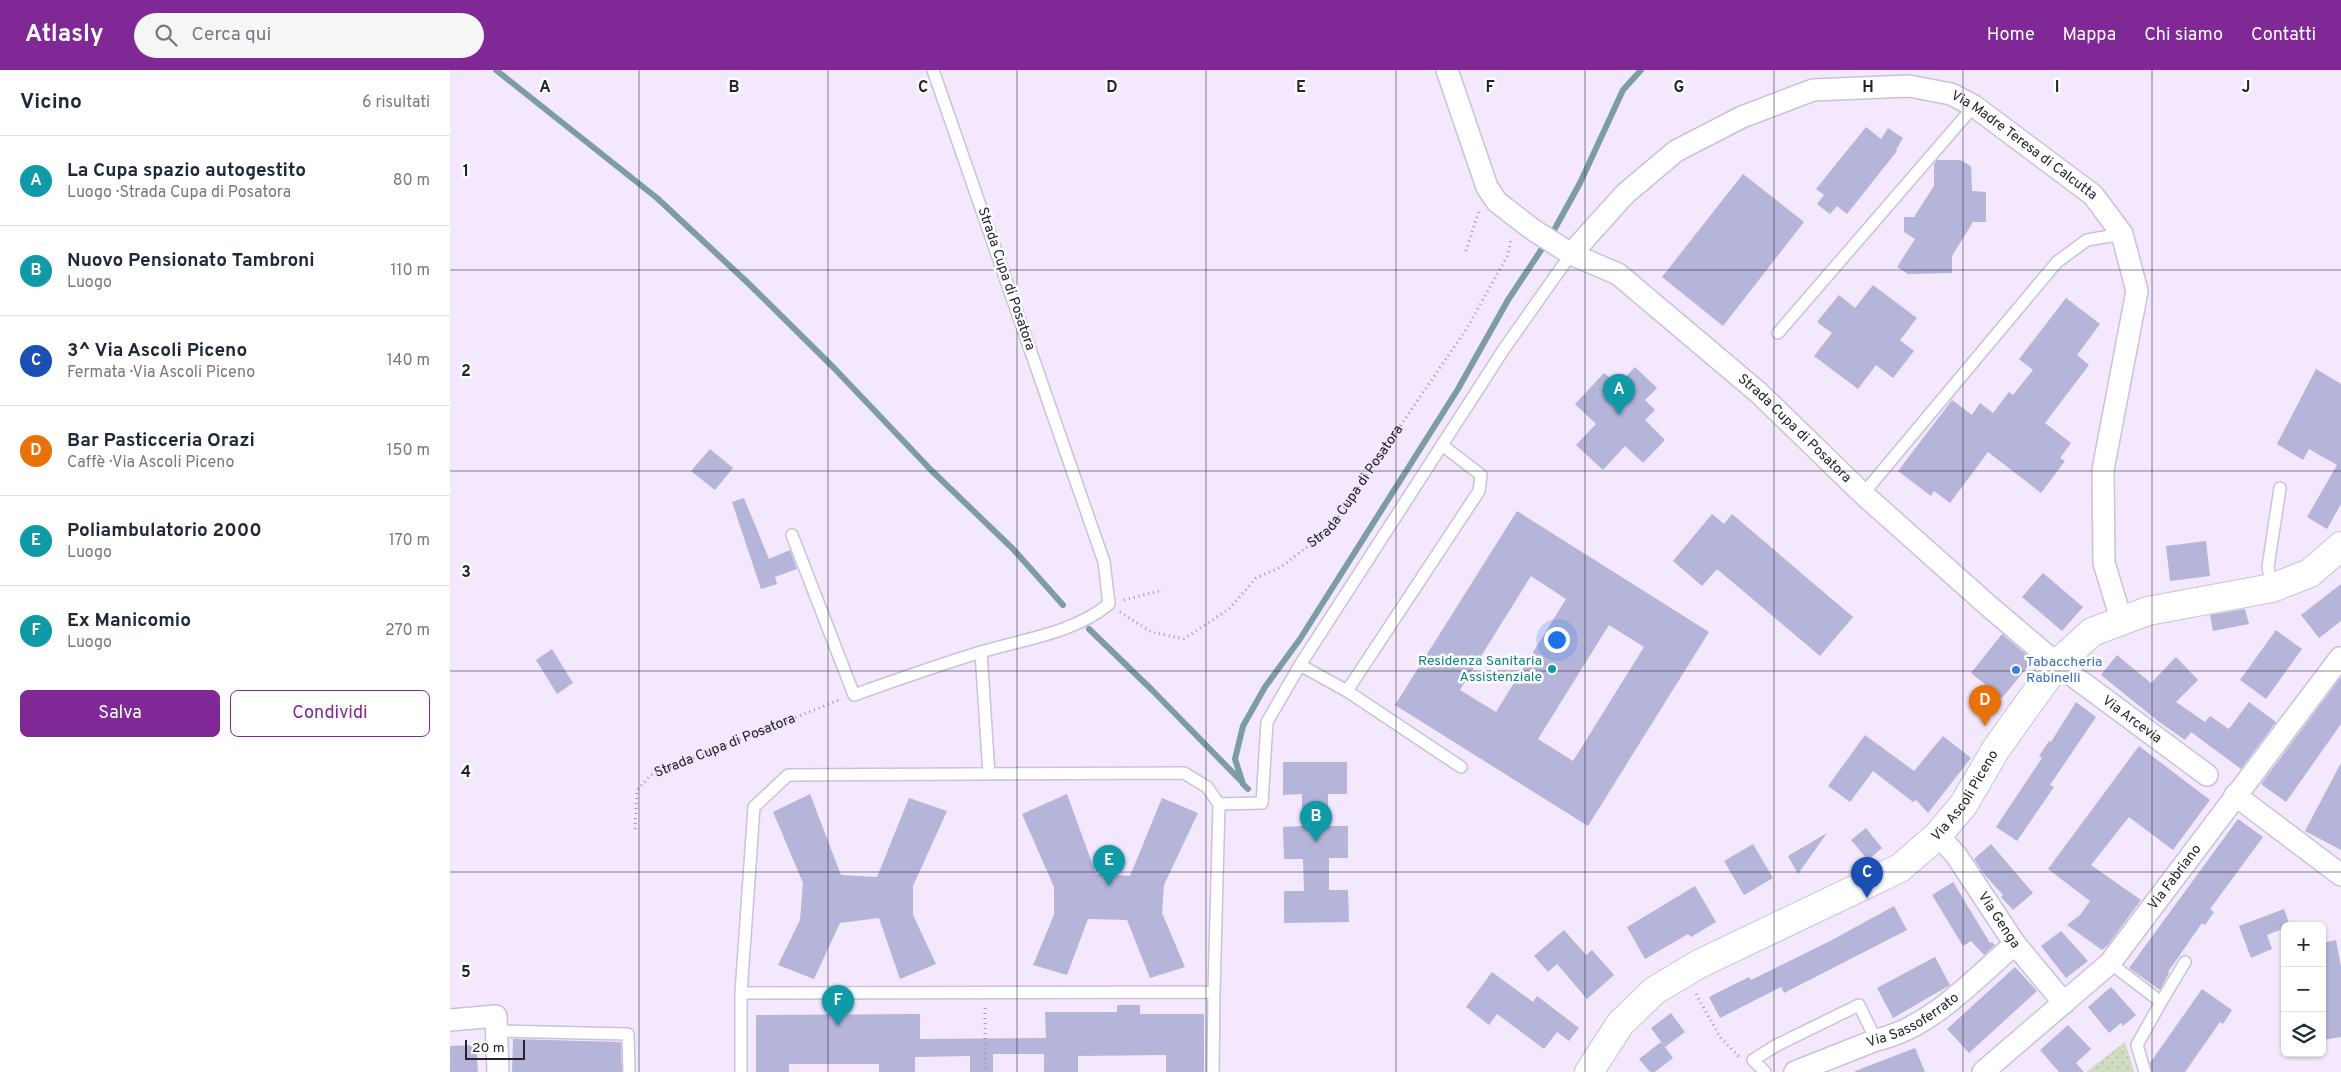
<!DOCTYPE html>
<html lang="it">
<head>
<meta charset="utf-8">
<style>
	body { margin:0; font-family:Overpass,sans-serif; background:#f6f6f7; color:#1f2937 }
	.controls { position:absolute; right:15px; bottom:15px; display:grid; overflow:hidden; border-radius:8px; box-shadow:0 1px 4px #0004 }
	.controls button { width:45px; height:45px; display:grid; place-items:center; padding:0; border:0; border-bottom:1px solid #e0e1e3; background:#fff; color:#1f2937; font:25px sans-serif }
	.scale { position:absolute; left:15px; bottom:12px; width:60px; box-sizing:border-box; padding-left:5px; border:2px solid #27222b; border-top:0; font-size:14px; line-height:18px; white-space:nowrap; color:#27222b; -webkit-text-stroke:4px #fff; paint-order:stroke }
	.you { position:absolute; left:1106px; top:569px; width:18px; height:18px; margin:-12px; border:4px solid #fff; border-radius:50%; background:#1a73e8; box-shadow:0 0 0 8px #1a73e833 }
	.badge { display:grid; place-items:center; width:32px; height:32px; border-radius:50%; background:#802895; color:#fff; font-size:16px; font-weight:700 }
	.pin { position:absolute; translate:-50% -41px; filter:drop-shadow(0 1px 2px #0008) }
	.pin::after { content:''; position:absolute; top:26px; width:18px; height:15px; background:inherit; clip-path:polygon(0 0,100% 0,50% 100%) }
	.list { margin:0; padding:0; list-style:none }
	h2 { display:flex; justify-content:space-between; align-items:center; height:65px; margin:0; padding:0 20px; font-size:21px }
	h2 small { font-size:16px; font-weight:400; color:#747a83 }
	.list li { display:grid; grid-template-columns:32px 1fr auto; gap:15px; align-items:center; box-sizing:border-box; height:90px; padding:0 20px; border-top:1px solid #e0e1e3 }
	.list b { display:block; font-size:19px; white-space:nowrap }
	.list p { margin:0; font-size:16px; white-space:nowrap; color:#747a83 }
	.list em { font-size:16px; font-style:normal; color:#747a83 }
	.actions { display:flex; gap:10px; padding:15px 20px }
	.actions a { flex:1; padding:11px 0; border:1px solid #802895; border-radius:8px; text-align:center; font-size:18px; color:#802895 }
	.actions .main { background:#802895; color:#fff }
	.icon { flex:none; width:28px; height:28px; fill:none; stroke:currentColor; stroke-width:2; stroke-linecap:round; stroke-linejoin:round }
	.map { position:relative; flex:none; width:1891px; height:1002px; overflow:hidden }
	header { display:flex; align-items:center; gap:30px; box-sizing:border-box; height:70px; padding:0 25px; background:#802895; color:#fff }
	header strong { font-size:24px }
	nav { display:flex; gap:28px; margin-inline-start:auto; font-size:18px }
	.search { width:350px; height:45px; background:#f6f6f7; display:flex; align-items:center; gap:12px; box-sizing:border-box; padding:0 18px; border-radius:28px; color:#747a83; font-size:19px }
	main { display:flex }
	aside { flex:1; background:#fff }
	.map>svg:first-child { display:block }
</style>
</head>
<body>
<header>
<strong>Atlasly</strong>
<div class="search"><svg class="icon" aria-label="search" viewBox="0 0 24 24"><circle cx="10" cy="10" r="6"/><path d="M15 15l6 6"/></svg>Cerca qui</div>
<nav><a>Home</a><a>Mappa</a><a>Chi siamo</a><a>Contatti</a></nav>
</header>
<main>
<aside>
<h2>Vicino<small>6 risultati</small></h2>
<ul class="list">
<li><span class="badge" style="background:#0f9aa8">A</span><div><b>La Cupa spazio autogestito</b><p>Luogo · Strada Cupa di Posatora</p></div><em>80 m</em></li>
<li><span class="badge" style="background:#0f9aa8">B</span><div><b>Nuovo Pensionato Tambroni</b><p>Luogo</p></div><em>110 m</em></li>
<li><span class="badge" style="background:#1a4fb4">C</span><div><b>3^ Via Ascoli Piceno</b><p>Fermata · Via Ascoli Piceno</p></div><em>140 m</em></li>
<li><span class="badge" style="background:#e8710a">D</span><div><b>Bar Pasticceria Orazi</b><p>Caffè · Via Ascoli Piceno</p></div><em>150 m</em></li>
<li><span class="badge" style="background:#0f9aa8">E</span><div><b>Poliambulatorio 2000</b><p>Luogo</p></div><em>170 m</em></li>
<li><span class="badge" style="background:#0f9aa8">F</span><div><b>Ex Manicomio</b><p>Luogo</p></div><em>270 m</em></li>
</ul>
<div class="actions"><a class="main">Salva</a><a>Condividi</a></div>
</aside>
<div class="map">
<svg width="1891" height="1002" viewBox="0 0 1891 1002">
	<defs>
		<pattern id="park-dots" width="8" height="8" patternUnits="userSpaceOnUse" patternTransform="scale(1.25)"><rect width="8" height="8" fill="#cfdcc0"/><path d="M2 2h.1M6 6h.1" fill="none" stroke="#b2bca5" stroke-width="1.8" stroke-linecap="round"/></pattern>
	</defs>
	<rect width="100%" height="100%" fill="#f3e8fe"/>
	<path fill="url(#park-dots)" d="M1675,972L1684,1002H1636Z"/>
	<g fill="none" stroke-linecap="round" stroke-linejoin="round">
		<path stroke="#7c9ca6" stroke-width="6" d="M46,0L207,128L298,213L384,298L481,400L563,479L613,535
			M639,559L702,620L792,712
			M798,719L793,714L785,689L793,656L815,617L850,569L1008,319L1058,230L1103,162L1130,113L1173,20L1191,0"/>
	</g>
	<path fill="#b5b4d9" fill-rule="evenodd" d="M1416,57L1431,69L1438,58L1453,68L1446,80L1447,81L1397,144L1387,136L1380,144L1367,134L1374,125L1366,119Z
		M1487,90H1510L1521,96L1522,121L1536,122V152H1523L1502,186V203L1458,204L1447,197L1465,169L1454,162V147H1464L1484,116V94Z
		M1293,104L1354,152L1273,256L1212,207Z
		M1423,215L1467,248L1450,270L1464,281L1443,308L1426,295L1408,319L1364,286L1382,263L1367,252L1389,225L1405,238Z
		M1616,228L1650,254L1627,285L1639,295L1595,353L1621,373L1610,388L1615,391L1591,423L1538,382L1500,433L1484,421L1481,426L1448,401L1502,330L1522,345L1530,333L1543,343L1559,322L1563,325L1583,300L1569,289Z
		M1185,297L1207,318L1195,330L1205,340L1195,350L1215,370L1193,393L1175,376L1153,400L1126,375L1146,354L1125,334L1154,303L1168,315Z
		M1866,299L1891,314V434L1877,459L1857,447L1887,395L1859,379L1853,390L1827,374Z
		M260,379L283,398L265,420L241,401Z
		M294,428L319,489L340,480L347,499L325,507L327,514L311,519L282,432Z
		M1067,441L1259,562L1138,756L945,635ZM1081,506L1116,529L1046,642L1010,620ZM1159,555L1194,577L1123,691L1088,669Z
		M1262,444L1274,454L1282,444L1403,547L1370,586L1267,499L1252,516L1223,491Z
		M1756,471L1760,506L1720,511L1716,476Z
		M1593,503L1633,537L1612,561L1572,527Z
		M1891,514V551L1869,568L1851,545Z
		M1795,539L1799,554L1763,561L1760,545Z
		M1826,560L1852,579L1816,629L1790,610Z
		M1552,564L1583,590L1552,628L1521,603Z
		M102,579L123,613L107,624L86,590Z
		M1667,585L1701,613L1726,587L1748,610L1726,632L1755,652L1760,646L1779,659L1799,632L1826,652L1791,699L1741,662L1735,670L1708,651L1651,605Z
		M1891,607V654L1836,732L1811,714Z
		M1626,632L1646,647L1600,715L1604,717L1567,771L1546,757L1592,688L1589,686L1599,671L1601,672Z
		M1415,665L1464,701L1493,666L1521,688L1478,743L1466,730L1463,732L1423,701L1400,732L1378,716Z
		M1689,676L1760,730L1723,780L1679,747L1641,795L1691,830L1658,875L1652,880L1617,855L1630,845L1640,831L1598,799Z
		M833,692H897V724H878V756H898V788H879V820H898L899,852L834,853V821H854L853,789H834L833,757L852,756V724L833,725Z
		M1891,693V780L1855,761Z
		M360,724L391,805L427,807L459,728L497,741L463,816V845L486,894L450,909L429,848L390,853L364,909L328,895L350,850L353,813L323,742Z
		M617,724L646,804L680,806L712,728L748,743L714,815L712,843L735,897L700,908L677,850L638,849L617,905L583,895L604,845V817L572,744Z
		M1788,749L1813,767L1760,839L1764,842L1755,855L1752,853L1718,902L1719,903L1710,920L1679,898Z
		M1416,758L1432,778L1418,790L1401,770Z
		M1377,763L1348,804L1338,786Z
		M1303,774L1323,808L1294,825L1274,791Z
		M1541,774L1583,823L1563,840L1551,827L1553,825L1533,803L1524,789Z
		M1503,812L1540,873L1542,872L1545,875L1534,885L1521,871L1513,876L1482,825Z
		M1245,816L1266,852L1241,867L1238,864L1195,889L1177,857Z
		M1444,836L1457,860L1334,923L1331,917L1270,948L1259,927L1299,907L1301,910L1382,870Z
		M1834,839L1840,856H1835V858L1817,865L1822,879L1801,888L1789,856Z
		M1114,860L1136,885L1142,880L1164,905L1137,929L1107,894L1098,902L1084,886Z
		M1611,861L1638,891L1616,908L1591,876Z
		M1886,870L1891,896V967L1872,970V873Z
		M1485,887L1500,915L1443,948L1427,918Z
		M1565,897L1587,921L1519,983L1497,959Z
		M1042,902L1083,932L1087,926L1129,958L1119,971L1107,962L1094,979L1047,944L1039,955L1016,937Z
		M1661,917L1686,945L1673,956L1671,953L1659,963L1638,937Z
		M1752,919L1782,940L1773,954L1770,952L1735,1002H1702L1700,993Z
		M667,935H690V944H754V1002H716V985L628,986V1002H594V984H543V1002H520V986L465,987V1002H429V994H339V1002H306V945L470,944V969L596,968L595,942H667Z
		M1221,943L1235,962L1215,977L1201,958Z
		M1618,955L1641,979L1626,993L1634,1002H1609L1590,980Z
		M63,969L171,972L172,1002H62Z
		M1211,972L1223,988L1205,1002H1200L1189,989Z
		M26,975L28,1002H0V976Z
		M1465,978L1475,1002H1405V1001Z"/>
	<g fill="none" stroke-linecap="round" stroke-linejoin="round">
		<g stroke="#cdc0da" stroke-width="14">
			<path id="service" d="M1328,263L1524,36
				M1413,424L1607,192L1637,170L1672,164
				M342,465L404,625C446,610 488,595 531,582C574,569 624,563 659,534L654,492L483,0
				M1822,518L1818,497L1830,418
				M531,582L539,704
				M850,595L897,621L1011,697
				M897,621L1029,421L1031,405L992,375
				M769,734L812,733L817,652L850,595L1054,279L1121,184
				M1660,893L1711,932L1687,975L1695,1002
				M291,923L304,737L338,705L734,703L757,717L769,734L764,922
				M1711,932L1735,892
				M47,961L178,964L179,1002
				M291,1002V923L764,922L763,1002
				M1315,1002L1303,990L1327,975L1409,935L1426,970"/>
		</g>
		<g stroke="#cdc0da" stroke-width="24">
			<g id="minor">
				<path id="s3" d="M997,0L1037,117L1047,132L1082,159L1121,184L1168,204L1309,323L1413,424L1541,538L1607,594L1757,705"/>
				<path id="s4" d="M1121,184L1175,124L1226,81L1292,47L1363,20L1459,16L1501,24L1524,36L1643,125L1672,164L1687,221L1653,400L1654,493L1671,549"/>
				<path d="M1785,725L1891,805"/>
				<path id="s5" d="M1488,765L1506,785L1565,874L1614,933"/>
				<path d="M0,950L46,946L48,1002"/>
				<path id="s6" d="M1345,1002L1426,970C1481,958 1523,910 1565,874"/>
				<path id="s7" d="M1533,1002L1660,893L1890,588"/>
			</g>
		</g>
		<g stroke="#cdc0da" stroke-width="30">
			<g id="tertiary">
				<path id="s8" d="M1139,1002L1170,954L1204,921L1249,894L1450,798L1488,765L1514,734L1546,679L1607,594L1642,562L1698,541L1822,518L1860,503L1891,476"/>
			</g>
		</g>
		<g stroke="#a39bab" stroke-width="3" stroke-dasharray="1 4" stroke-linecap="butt">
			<path d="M1016,181L1029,141"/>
			<path d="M674,530L713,520"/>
			<path id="s1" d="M670,542L701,562L734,569L779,539L806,508L831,497L880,459L1017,258L1058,185L1061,169"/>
			<path id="s2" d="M185,759L187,720L201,705L389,630"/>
			<path d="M1246,924L1270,967L1290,988"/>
			<path d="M535,938V1002"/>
		</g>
		<use href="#service" stroke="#fff" stroke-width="11"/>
		<use href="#minor" stroke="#fff" stroke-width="21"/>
		<use href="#tertiary" stroke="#fff" stroke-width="28"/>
	</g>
	<path fill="none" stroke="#27222b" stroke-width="1" stroke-opacity="0.55" d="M189,0V1002M378,0V1002M567,0V1002M756,0V1002M946,0V1002M1135,0V1002M1324,0V1002M1513,0V1002M1702,0V1002M0,200H1891M0,401H1891M0,601H1891M0,802H1891"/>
	<circle fill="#0f9aa8" stroke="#fff" stroke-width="2" cx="1102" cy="599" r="5"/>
	<circle fill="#3f7fe0" stroke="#fff" stroke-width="2" cx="1566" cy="600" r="5"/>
	<g text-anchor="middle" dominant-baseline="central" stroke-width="5" stroke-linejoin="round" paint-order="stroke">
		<g font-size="14" fill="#27222b" stroke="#fff">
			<text stroke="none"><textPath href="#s4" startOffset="526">Via Madre Teresa di Calcutta</textPath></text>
			<text transform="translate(556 209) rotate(71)">Strada Cupa di Posatora</text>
			<text stroke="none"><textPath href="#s3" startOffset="518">Strada Cupa di Posatora</textPath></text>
			<text stroke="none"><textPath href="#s1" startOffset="304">Strada Cupa di Posatora</textPath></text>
			<text stroke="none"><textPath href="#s3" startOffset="964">Via Arcevia</textPath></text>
			<text stroke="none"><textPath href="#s2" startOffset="139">Strada Cupa di Posatora</textPath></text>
			<text stroke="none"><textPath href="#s8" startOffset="478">Via Ascoli Piceno</textPath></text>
			<text stroke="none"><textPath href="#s7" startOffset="275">Via Fabriano</textPath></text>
			<text stroke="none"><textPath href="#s5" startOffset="105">Via Genga</textPath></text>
			<text stroke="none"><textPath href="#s6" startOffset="129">Via Sassoferrato</textPath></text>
		</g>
		<g font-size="14" fill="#0d838f" stroke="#fff" text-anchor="end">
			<text x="1092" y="591">Residenza Sanitaria<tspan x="1092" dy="16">Assistenziale</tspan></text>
		</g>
		<g font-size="14" fill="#366cbe" stroke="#fff" text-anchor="start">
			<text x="1576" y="592">Tabaccheria<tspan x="1576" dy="16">Rabinelli</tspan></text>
		</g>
	</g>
	<g font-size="16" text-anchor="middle" font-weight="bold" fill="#27222b" stroke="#fff" stroke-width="5" stroke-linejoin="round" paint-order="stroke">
		<text x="95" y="22">A</text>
		<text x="284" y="22">B</text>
		<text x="473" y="22">C</text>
		<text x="662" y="22">D</text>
		<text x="851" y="22">E</text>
		<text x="1040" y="22">F</text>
		<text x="1229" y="22">G</text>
		<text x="1418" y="22">H</text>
		<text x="1607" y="22">I</text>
		<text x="1796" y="22">J</text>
		<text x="16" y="106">1</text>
		<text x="16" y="306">2</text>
		<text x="16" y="507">3</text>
		<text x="16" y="707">4</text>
		<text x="16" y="907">5</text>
	</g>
</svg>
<div class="controls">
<button>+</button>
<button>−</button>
<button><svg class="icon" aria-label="layers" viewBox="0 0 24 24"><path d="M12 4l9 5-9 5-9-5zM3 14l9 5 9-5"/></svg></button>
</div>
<div class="scale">20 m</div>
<div class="you"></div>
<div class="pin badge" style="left:1169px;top:345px;background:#0f9aa8">A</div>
<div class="pin badge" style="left:866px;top:772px;background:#0f9aa8">B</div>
<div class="pin badge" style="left:1417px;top:828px;background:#1a4fb4">C</div>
<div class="pin badge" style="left:1535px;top:656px;background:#e8710a">D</div>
<div class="pin badge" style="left:659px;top:816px;background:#0f9aa8">E</div>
<div class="pin badge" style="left:388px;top:956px;background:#0f9aa8">F</div>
</div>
</main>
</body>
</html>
